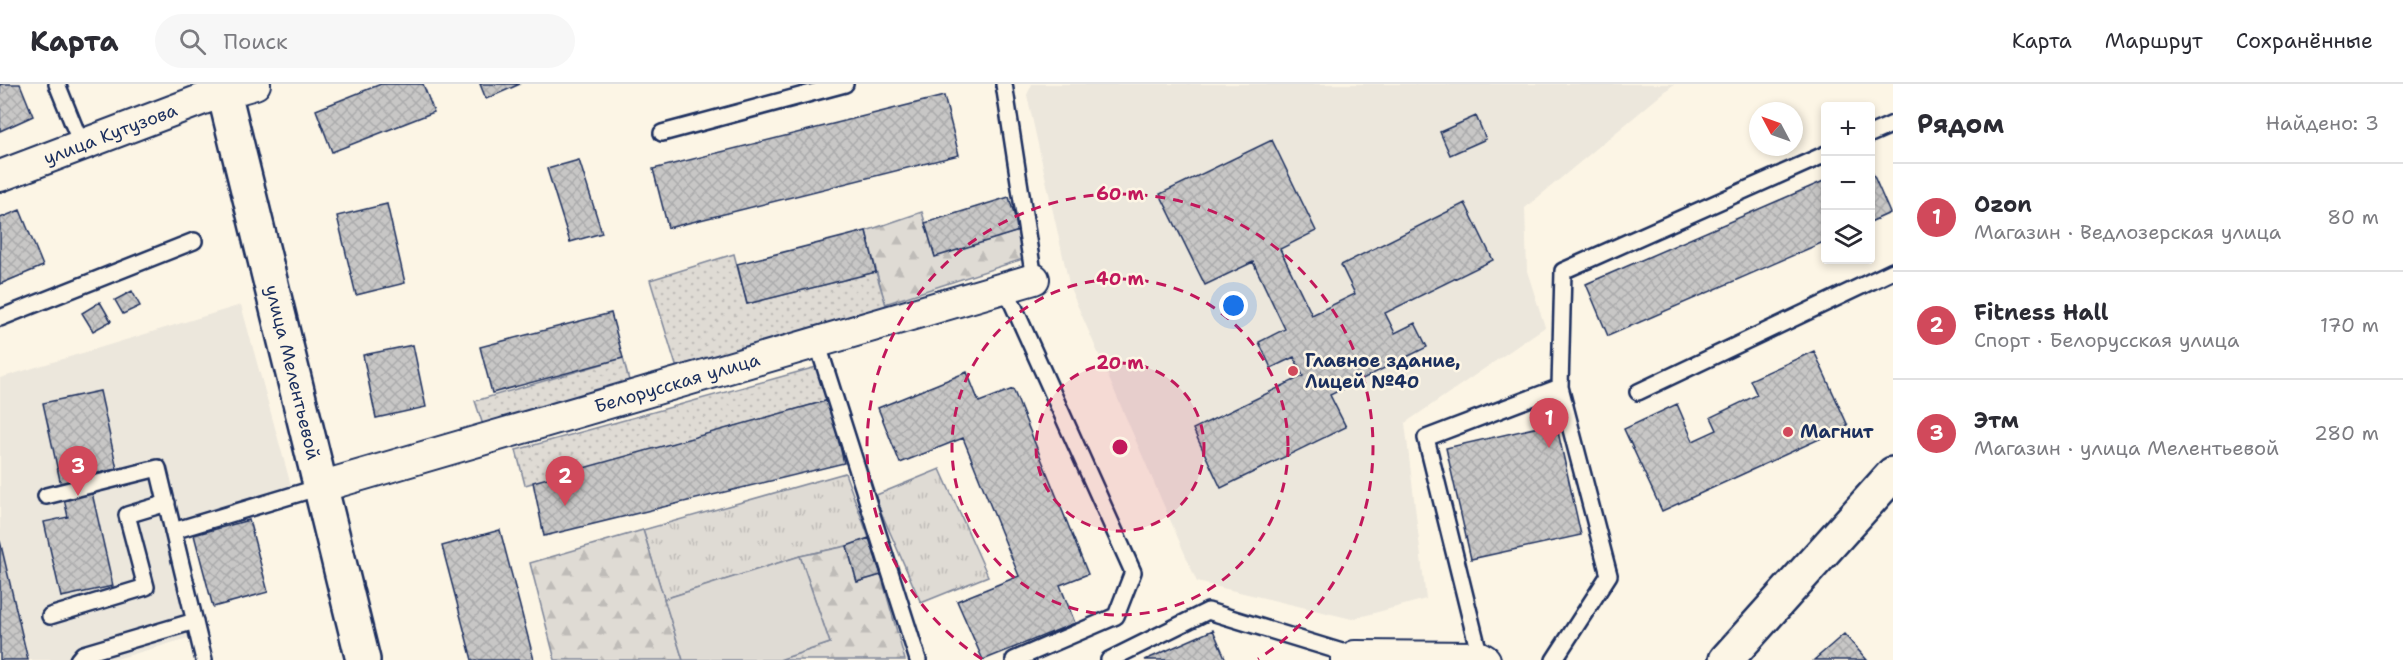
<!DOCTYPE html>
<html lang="ru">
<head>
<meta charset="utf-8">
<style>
	body { margin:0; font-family:"Shantell Sans",sans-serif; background:#f7f7f7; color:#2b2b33 }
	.controls { position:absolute; right:18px; top:18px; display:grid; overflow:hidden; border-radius:6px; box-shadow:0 3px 9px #0003 }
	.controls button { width:54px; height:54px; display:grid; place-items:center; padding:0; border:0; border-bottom:2px solid #e1e1e2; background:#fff; color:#2b2b33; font:30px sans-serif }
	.compass { position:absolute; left:1749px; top:18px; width:54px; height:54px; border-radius:50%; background:#fff; box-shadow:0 3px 9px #0003; rotate:311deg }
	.you { position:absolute; left:1234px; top:222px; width:21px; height:21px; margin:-15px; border:4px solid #fff; border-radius:50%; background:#1a73e8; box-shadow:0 0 0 9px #1a73e833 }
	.badge { display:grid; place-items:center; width:39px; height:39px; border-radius:50%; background:#d1495b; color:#fff; font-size:20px; font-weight:700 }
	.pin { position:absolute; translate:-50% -50px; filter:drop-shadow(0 2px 3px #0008) }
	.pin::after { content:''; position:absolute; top:32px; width:21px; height:18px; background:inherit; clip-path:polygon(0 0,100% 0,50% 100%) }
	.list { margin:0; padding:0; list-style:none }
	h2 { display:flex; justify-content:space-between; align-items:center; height:78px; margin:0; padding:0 24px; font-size:26px }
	h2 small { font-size:20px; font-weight:400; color:#7c7c81 }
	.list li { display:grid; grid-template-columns:39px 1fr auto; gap:18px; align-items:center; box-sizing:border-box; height:108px; padding:0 24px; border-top:2px solid #e1e1e2 }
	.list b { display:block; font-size:22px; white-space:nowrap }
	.list p { margin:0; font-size:20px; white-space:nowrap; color:#7c7c81 }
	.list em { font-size:20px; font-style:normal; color:#7c7c81 }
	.icon { flex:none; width:33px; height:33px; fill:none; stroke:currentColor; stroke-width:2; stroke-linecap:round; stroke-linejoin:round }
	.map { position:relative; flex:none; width:1893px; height:576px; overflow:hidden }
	header { display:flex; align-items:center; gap:36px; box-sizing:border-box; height:84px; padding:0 30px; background:#fff; border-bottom:2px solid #e1e1e2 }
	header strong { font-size:28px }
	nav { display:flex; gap:33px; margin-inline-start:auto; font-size:21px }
	.search { width:420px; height:54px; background:#f7f7f7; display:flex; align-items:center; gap:15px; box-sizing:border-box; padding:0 21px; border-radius:33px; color:#7c7c81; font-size:22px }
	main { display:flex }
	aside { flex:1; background:#fff }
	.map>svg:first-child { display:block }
</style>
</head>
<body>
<header>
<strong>Карта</strong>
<div class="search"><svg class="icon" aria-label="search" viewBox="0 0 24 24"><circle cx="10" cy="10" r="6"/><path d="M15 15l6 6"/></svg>Поиск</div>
<nav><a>Карта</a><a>Маршрут</a><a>Сохранённые</a></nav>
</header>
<main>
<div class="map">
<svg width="1893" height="576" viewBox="0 0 1893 576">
	<defs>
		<pattern id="grass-tufts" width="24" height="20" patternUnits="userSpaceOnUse" patternTransform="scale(1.5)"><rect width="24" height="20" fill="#dfdbd4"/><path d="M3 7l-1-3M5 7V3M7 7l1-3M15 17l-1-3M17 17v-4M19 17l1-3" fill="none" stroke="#bfbcb8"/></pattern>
		<pattern id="forest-firs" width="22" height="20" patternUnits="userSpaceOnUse" patternTransform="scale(1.5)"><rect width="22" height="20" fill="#dfdbd4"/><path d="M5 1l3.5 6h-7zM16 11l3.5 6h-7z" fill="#bfbcb8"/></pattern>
		<pattern id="garden-dots" width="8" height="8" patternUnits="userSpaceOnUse" patternTransform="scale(1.5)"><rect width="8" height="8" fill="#dfdbd4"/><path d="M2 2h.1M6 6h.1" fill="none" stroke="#bfbcb8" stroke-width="1.8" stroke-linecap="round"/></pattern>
		<pattern id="building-cross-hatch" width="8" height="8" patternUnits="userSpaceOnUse" patternTransform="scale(1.5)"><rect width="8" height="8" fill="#c8c7c6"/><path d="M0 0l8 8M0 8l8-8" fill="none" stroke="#ababac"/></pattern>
	</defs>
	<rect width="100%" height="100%" fill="#fcf5e5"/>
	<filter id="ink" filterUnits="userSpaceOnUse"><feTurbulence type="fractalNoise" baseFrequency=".0167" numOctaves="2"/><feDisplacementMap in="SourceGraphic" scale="12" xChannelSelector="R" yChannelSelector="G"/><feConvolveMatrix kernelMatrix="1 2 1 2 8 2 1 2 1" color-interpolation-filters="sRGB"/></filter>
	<g filter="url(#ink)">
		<path fill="#ece7dc" d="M1032,0H1674L1525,124L1527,187L1545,243L1405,339L1426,515L1352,535L1197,498L1070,204L1027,11Z
			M241,221L295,416L179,449L205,549L113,576H0V294Z"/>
		<path fill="url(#grass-tufts)" stroke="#7d8599" stroke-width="1.5" d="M940,385L988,492L921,519L874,412Z
			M845,389L869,454L847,462L800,472L664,515L643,446Z"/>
		<path fill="url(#forest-firs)" stroke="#7d8599" stroke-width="1.5" d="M922,128L935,172L1019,147L1026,174L885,220L866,147Z
			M643,446L683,576H555L530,479Z
			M847,462L857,498L881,491L905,576H779L830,559L800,472Z"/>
		<path fill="url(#garden-dots)" stroke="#7d8599" stroke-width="1.5" d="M734,170L747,220L876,188L888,228L678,288L650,196Z
			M623,274L630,300L483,341L475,317Z
			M820,282L829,316L525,401L516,366Z"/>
		<path fill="#dfdbd4" stroke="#7d8599" stroke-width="1.5" d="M800,472L830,559L779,576H683L664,515Z"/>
		<path fill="url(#building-cross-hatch)" stroke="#1b2f5e" stroke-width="1.5" d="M0,0H20L33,32L0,47Z
			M381,0H423L434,28L332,68L316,26Z
			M480,0H520L486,15Z
			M944,12L959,71L668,144L653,85Z
			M1476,32L1486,55L1450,71L1440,48Z
			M1272,56L1316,147L1280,165L1312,231L1355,210L1341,181L1465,119L1493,176L1385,229L1395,249L1415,239L1427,263L1330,311L1346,343L1221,404L1193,345L1303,292L1294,273L1271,284L1259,258L1285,245L1253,178L1205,201L1160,110Z
			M579,76L602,149L570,158L547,85Z
			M1870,83L1890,129L1870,138Z
			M1826,96V157L1608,252L1586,200Z
			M1009,113L1019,147L935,173L925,139Z
			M387,120L405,199L356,211L337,132Z
			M20,126L43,182L0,200V134Z
			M866,147L876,188L747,220L737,180Z
			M132,207L140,222L123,230L115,216Z
			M100,218L111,237L93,247L82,229Z
			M611,229L623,274L492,309L480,263Z
			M413,261L426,323L376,334L363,271Z
			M1814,267L1848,342L1662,427L1624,345L1677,320L1693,357L1717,346L1711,333L1757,311L1750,296Z
			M967,288L979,318L1013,305L1088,490L1060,501L1075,539L983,576L957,517L1019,492L963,354L900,379L878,324Z
			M100,307L117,385L88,391L113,502L61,513L44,438L68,433L43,319Z
			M829,316L844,379L544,452L533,398Z
			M1556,339L1581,451L1471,475L1446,364Z
			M249,436L268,508L213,523L194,451Z
			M500,446L534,576H472L442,462Z
			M869,454L881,491L857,498L847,462Z
			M0,457L28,576H0Z
			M1213,546L1226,576H1145Z
			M1844,550L1867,576H1814Z"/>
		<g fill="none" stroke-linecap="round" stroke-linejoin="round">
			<g stroke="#1b2f5e" stroke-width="20">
				<path id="lane" d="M57,0L82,62
					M1004,0L1034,195
					M662,49L845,0
					M1870,50L1893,40
					M1005,203L1133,488L1116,532L1014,576
					M0,234L194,157
					M817,258L918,576
					M1638,308L1893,187
					M46,412L158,384L204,576
					M173,447L320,403
					M50,532L146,503L127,431L167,419
					M1480,573L1426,354L1560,303
					M78,576L83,570L195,537
					M1109,576L1208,527L1355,572
					M1554,576L1609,491L1560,303L1563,187L1826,70"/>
			</g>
			<g stroke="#1b2f5e" stroke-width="34">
				<g id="street">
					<path id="s1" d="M0,92L206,14L255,0"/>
					<path id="s2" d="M320,403L1034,195"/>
					<path d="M1346,576L1355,572L1480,573L1485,576"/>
				</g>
			</g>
			<g stroke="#1b2f5e" stroke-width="38">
				<g id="secondary">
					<path id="s3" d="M222,0L363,576"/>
				</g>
			</g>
			<g stroke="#1b2f5e" stroke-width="38">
				<path id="primary" d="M1726,576L1893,390"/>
			</g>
			<use href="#lane" stroke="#fcf5e5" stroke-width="15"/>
			<use href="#street" stroke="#fcf5e5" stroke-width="30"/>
			<use href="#secondary" stroke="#fcf5e5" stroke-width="33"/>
			<use href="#primary" stroke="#fcf5e5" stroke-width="33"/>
		</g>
	</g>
	<circle cx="1120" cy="363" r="84" fill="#c2185b" fill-opacity=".12"/>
	<g fill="none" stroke="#c2185b" stroke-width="3" stroke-dasharray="10 8">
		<circle cx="1120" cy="363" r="84"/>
		<circle cx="1120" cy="363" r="168"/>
		<path d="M982 575A253 253 0 1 1 1258 575"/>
	</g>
	<g fill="#d1495b" stroke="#fcf5e5" stroke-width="2">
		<circle cx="1293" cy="287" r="6"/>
		<circle cx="1788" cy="348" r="6"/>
	</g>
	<g text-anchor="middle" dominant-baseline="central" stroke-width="5" stroke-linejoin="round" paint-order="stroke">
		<g font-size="18" fill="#1b2f5e" stroke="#fcf5e5">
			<text stroke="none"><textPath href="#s1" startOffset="118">улица Кутузова</textPath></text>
			<text stroke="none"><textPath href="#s3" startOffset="297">улица Мелентьевой</textPath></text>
			<text stroke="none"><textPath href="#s2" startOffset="372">Белорусская улица</textPath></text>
		</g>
		<g font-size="18" font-weight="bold" fill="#1b2f5e" stroke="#fcf5e5" text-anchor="start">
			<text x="1305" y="277">Главное здание,<tspan x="1305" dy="21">Лицей №40</tspan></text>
			<text x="1800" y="348">Магнит</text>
		</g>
	</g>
	<circle cx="1120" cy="363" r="9" fill="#c2185b" stroke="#fcf5e5" stroke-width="3"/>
	<g font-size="18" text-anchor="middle" font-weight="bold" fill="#c2185b" stroke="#fcf5e5" stroke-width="5" stroke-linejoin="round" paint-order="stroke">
		<text x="1120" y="116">60 m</text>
		<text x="1120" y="201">40 m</text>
		<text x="1120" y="285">20 m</text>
	</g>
</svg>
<div class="controls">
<button>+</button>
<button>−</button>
<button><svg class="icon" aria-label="layers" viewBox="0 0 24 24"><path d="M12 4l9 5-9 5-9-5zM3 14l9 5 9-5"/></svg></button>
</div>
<svg class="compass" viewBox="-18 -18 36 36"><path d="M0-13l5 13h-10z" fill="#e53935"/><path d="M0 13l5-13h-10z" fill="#7c7c81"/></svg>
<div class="you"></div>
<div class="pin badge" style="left:1549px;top:364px">1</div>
<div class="pin badge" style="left:565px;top:422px">2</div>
<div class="pin badge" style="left:78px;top:412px">3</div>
</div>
<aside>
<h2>Рядом<small>Найдено: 3</small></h2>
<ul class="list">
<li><span class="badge">1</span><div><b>Ozon</b><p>Магазин · Ведлозерская улица</p></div><em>80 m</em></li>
<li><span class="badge">2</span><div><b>Fitness Hall</b><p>Спорт · Белорусская улица</p></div><em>170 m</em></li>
<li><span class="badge">3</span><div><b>Этм</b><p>Магазин · улица Мелентьевой</p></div><em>280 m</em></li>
</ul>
</aside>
</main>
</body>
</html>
